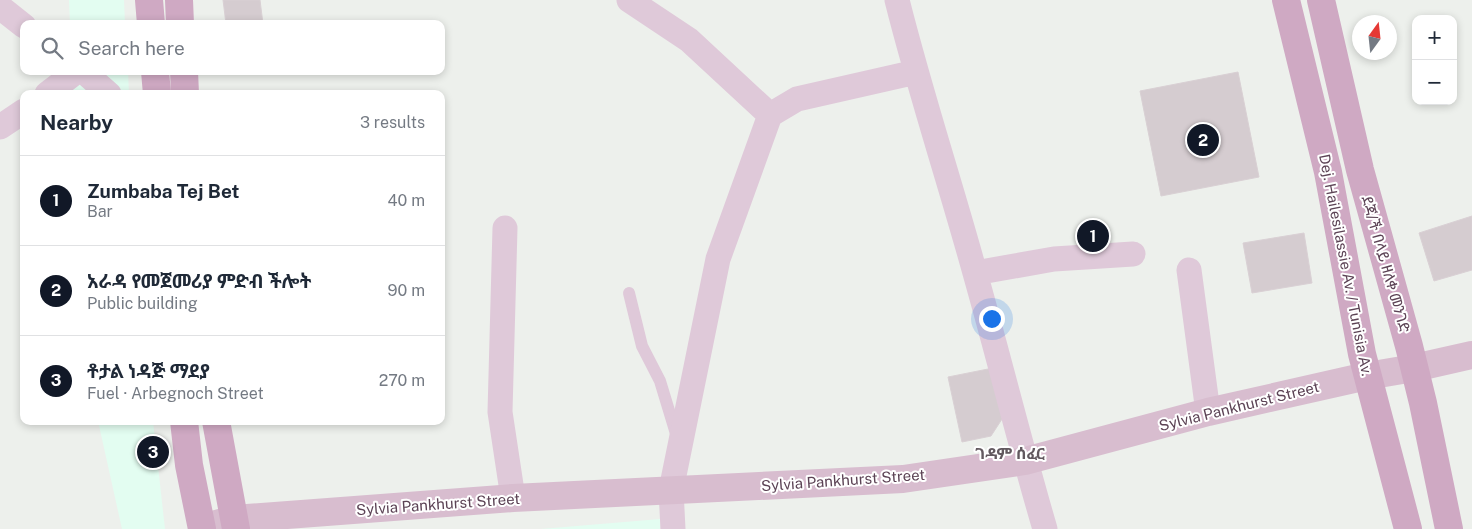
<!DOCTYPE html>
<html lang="en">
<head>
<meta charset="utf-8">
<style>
	body { margin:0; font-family:"Public Sans","Noto Sans Ethiopic",sans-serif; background:#f6f6f7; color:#1f2937 }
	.controls { position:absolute; right:15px; top:15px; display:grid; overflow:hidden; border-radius:10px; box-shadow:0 2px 8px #0003 }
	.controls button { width:45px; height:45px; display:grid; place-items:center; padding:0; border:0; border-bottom:1px solid #e0e1e3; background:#fff; color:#1f2937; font:25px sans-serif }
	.compass { position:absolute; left:1352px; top:15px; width:45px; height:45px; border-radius:50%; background:#fff; box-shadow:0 2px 8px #0003; rotate:15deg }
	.you { position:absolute; left:991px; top:318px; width:18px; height:18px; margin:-12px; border:4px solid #fff; border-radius:50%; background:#1a73e8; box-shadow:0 0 0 8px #1a73e833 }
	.badge { display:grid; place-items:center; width:32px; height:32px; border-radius:50%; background:#111827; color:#fff; font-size:16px; font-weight:700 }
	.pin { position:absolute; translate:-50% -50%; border:2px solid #fff; box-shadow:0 1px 5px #0006 }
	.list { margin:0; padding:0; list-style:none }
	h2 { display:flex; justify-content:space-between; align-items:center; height:65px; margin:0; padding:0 20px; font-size:21px }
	h2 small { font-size:16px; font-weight:400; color:#747a83 }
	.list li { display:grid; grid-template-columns:32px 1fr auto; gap:15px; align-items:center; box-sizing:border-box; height:90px; padding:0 20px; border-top:1px solid #e0e1e3 }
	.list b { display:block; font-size:19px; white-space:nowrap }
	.list p { margin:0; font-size:16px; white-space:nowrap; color:#747a83 }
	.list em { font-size:16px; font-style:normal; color:#747a83 }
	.icon { flex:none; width:28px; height:28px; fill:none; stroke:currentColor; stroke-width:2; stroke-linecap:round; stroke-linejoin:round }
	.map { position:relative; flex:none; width:1472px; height:529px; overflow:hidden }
	.search { position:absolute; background:#fff; box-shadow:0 2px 8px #0003; left:20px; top:20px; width:425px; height:55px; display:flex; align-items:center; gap:12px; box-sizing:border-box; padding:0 18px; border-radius:10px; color:#747a83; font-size:19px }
	.panel { position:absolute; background:#fff; box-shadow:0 2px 8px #0003; left:20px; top:90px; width:425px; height:335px; border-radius:10px }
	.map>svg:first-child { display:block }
</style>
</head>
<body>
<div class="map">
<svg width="1472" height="529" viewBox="0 0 1472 529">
	<rect width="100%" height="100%" fill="#edf0ec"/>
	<path fill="#e3fdf1" d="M69,0H124L125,24H70Z
		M72,71H128L129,94H73Z
		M98,421H153L165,529H122Z
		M660,519V529H541Z"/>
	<path fill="#d5ccd0" stroke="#d9d0d4" d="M223,0H260L263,24H226Z
		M1238,72L1259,177L1161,196L1140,91Z
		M1472,216V270L1434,281L1419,233Z
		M1304,233L1312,283L1252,293L1243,243Z
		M993,368L1004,416L991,436L962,442L948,377Z"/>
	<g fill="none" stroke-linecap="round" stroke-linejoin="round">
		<path stroke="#dfc9d9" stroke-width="12" d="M629,293L642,346L660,381L677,437"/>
		<path stroke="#dfc9d9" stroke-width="25" d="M629,0L689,40L770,115
			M897,0C920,92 950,182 975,273C999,358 1020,444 1045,529
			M0,7L24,26
			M83,71L109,94
			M47,94L77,71
			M0,127L24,111
			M505,228L500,412L513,498
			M1189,270L1208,412
			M975,273L1054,259L1133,254
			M673,529L671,490L718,259L770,115L797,99L916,72"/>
		<path stroke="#d8bdcf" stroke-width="28" d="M202,528L234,519L513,498L903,479L1025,461L1208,412L1367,376L1414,368L1472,355"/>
		<path stroke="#cfa9c3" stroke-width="28" d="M149,0L151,24
			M179,0L180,24
			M1286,0L1328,172L1362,354L1408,529
			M1321,0L1360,170L1409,346L1423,403L1449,529
			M155,71L157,94
			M184,71L185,94
			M184,421L189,465L202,529
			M216,421L236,529"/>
	</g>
	<g text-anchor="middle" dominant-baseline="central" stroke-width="4" stroke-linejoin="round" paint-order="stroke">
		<g font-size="15" fill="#5c4355" stroke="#fff">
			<text transform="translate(1386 264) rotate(74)">ደጃ/ች በላይ ዘለቀ መንገድ</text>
			<text transform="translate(1346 265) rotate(79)">Dej. Hailesilassie Av. / Tunisia Av.</text>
			<text transform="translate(1239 406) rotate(-14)">Sylvia Pankhurst Street</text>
			<text transform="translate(843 480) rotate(-4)">Sylvia Pankhurst Street</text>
			<text transform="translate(438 504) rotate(-4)">Sylvia Pankhurst Street</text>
		</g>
		<g font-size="16" font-weight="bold" fill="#62595f" stroke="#fff">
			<text x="1010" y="453">ገዳም ሰፈር</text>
		</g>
	</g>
</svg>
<div class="controls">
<button>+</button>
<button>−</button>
</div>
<svg class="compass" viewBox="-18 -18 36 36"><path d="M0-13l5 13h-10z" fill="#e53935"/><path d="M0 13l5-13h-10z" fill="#747a83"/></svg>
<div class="you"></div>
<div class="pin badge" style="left:1093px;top:236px">1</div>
<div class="pin badge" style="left:1203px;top:140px">2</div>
<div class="pin badge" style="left:153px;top:452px">3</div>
<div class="search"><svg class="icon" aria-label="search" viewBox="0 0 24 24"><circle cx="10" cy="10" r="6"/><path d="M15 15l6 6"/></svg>Search here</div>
<section class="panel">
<h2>Nearby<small>3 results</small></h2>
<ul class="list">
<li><span class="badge">1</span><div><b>Zumbaba Tej Bet</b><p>Bar</p></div><em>40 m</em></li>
<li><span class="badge">2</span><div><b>አራዳ የመጀመሪያ ምድብ ችሎት</b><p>Public building</p></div><em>90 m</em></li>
<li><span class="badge">3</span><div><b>ቶታል ነዳጅ ማደያ</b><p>Fuel · Arbegnoch Street</p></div><em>270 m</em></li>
</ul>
</section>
</div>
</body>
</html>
